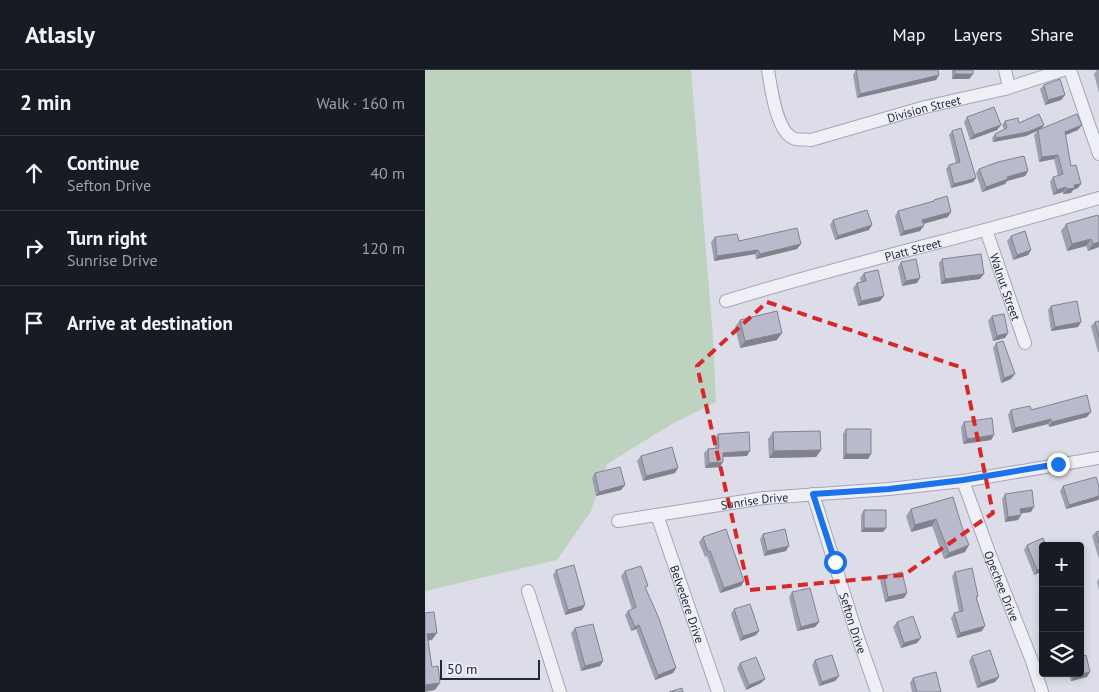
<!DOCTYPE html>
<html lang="en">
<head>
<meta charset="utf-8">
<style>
	body { margin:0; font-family:"PT Sans",sans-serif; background:#242831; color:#f1f3f6 }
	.controls { position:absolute; right:15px; bottom:15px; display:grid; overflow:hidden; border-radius:5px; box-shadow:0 2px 8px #0003 }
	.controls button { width:45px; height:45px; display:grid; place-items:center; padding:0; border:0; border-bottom:1px solid #363941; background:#171b24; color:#f1f3f6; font:25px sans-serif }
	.scale { position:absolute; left:15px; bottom:12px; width:100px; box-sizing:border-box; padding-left:5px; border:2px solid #25263f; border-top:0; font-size:14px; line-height:18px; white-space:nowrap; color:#25263f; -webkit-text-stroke:4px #ecedf5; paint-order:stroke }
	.stop { position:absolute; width:15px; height:15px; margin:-11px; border:4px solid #1a73e8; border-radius:50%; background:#fff }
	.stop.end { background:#1a73e8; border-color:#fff; box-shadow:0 1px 5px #0008 }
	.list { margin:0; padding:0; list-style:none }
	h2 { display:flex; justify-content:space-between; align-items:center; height:65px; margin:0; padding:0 20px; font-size:21px }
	h2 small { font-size:16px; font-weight:400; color:#9ea1a6 }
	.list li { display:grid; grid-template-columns:32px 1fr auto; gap:15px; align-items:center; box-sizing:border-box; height:75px; padding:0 20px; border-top:1px solid #363941 }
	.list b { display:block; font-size:19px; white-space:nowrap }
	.list p { margin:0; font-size:16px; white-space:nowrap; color:#9ea1a6 }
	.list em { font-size:16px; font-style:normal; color:#9ea1a6 }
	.icon { flex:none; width:28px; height:28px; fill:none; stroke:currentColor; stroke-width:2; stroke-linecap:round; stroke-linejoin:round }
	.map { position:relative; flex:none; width:674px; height:622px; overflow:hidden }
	header { display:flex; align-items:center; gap:30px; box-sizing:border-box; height:70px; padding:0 25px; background:#171b24; border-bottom:1px solid #363941 }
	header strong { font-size:24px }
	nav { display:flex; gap:28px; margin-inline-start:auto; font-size:18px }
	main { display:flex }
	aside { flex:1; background:#171b24 }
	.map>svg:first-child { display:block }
</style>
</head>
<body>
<header>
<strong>Atlasly</strong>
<nav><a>Map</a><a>Layers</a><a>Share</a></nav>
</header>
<main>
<aside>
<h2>2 min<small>Walk · 160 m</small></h2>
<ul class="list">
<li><svg class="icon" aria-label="ahead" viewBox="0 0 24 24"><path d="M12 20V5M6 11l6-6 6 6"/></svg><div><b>Continue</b><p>Sefton Drive</p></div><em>40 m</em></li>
<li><svg class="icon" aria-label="right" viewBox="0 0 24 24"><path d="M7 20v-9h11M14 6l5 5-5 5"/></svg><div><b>Turn right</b><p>Sunrise Drive</p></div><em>120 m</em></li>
<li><svg class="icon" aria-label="arrive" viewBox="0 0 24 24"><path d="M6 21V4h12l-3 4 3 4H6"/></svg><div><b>Arrive at destination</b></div></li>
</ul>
</aside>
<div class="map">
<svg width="674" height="622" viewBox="0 0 674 622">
	<rect width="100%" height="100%" fill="#dcdde8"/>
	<path fill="#bdd2bf" d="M0,0H266L288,267L291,332L247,354L182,394L166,441L132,490L0,521Z"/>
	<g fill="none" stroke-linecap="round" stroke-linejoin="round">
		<g stroke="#a5a6b5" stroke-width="14">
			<g id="street">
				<path id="s1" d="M343,0C346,17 351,63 370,69C374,70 381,69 386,70L500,37L580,19L638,0"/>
				<path d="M580,0L584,17"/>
				<path d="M645,0L674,84"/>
				<path id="s2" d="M561,160L600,273"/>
				<path id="s3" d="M301,231C424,193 550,165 674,128"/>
				<path id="s4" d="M538,411L565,485L607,591L617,622"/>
				<path id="s5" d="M388,424L431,562L452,622"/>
				<path id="s6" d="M232,445L293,622"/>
				<path id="s7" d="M193,451L339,428L464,419L538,411L674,388"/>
				<path d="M103,521L135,622"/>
			</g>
		</g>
		<use href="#street" stroke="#eff0f6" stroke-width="12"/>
	</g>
	<path fill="#9fa0af" d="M431,0L514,5L511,10L432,28L428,5Z
		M527,0H548V4L544,9H527Z
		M672,0H674V23L669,4Z
		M619,15L640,25L636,30L620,35L615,19Z
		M542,47L576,55L572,60L545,70L539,52Z
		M580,51L594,53L616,59L653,60L640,65L646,96L653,118L648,120L646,123L638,124V122L628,125L625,112L628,107L633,106L629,89L614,92L609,65L612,61L601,66L568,72L567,68L570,64L579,60L577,55Z
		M527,61L548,112L526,118L521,99L524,95L531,93L524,65Z
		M554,99L603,101L600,106L582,111L580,114L557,122L551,103Z
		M509,130L523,147L498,154L495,161L475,166L470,146L473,141L507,132Z
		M673,145L674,177L663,181L661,176L642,181L636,161L641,154Z
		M408,150L444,160L410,170L405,155Z
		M586,166L606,180L603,185L588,190L582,171Z
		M290,167L314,171L372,179L331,189L330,184L289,191L286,172Z
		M517,189L555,209L516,214L514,193Z
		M476,192L492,213L477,216L473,197Z
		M439,203L455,231L433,236L428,218L432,213L436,212L435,208Z
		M626,236L656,252L653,257L626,261L623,240Z
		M567,246L583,263L580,268L568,271L563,251Z
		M315,250L352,270L315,278L310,257Z
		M674,251V282H673L666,256L670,252Z
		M571,273L586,309L576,313L568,278Z
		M586,340H606L662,347L624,357L623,354L587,363L583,345Z
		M539,352L569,365L566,370L538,374L536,357Z
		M421,359L446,384L443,389H418V364Z
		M348,362L396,380L391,387L344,388L343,369Z
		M293,364L322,386L298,387L295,397L280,398L279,383L283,379L290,378V368Z
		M216,386L250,403L218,411L212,391Z
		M170,403L196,420L171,426L167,408Z
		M638,416L674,417V429L673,430L641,439L635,421Z
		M580,424L606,442L596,443L593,450L580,452L577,429Z
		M528,427L540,482L519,489L507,456L486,462L481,446L486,439Z
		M439,440L461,458L458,462H436V445Z
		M674,461V489L667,466L671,462Z
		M338,464L361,481L339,486L335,469Z
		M278,467L319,511L316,516L295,523L282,486L280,487L274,472Z
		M602,475L618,476V501L609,505L599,480Z
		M131,500L157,540L140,545L128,505Z
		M200,501L221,519L251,598L248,603L230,610L211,559L206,561L200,545L203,541L207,539L196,506Z
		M530,502L553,526L552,528L557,561L532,568L526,548L529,543L534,542L527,506Z
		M459,506L482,523L479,528L460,532L455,510Z
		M674,508V520L672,512Z
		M367,522L394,552L390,557L372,561L364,527Z
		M309,539L334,561L331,565L315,571L306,544Z
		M472,552L492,573L476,578L468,557Z
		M150,558L178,591L175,596L156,601L146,563Z
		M547,586L574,607L570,612L552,618L544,591Z
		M390,590L414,606L410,611L394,616L387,595Z
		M315,593L340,609L336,613L321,620L312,598Z
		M644,603H655L662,607L646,611Z
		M488,608L516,622H487L485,613Z"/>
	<path fill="#82828e" d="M530,4H548L544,9H527Z
		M514,5L511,10L432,28L435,24Z
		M640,25L636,30L620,35L623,30Z
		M576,55L572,60L545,70L549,65Z
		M619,55L616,59L601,66L568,72L571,68Z
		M657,55L653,60L636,67L640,62Z
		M633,85L629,89L614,92L617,87Z
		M603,101L600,106L582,111L580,114L557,122L561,117L582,107Z
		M551,108L548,112L526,118L529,114Z
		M656,114L653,118L648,120L646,123L638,124L642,119L649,115Z
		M641,117L638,122L628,125L632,120Z
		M526,142L523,147L494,155L497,150Z
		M447,155L444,160L410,170L413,166Z
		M499,156L495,161L475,166L479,161Z
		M666,169L661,176L642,181L647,174Z
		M674,172V177L663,181L668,174Z
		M376,174L372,179L331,189L335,184Z
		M333,180L330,184L289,191L292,186Z
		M606,180L603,185L588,190L592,185Z
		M559,204L555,209L516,214L520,209Z
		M495,208L492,213L477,216L481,211Z
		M459,226L455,231L433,236L436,231Z
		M656,252L653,257L626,261L630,257Z
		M357,263L352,270L315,278L320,271Z
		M583,263L580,268L568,271L572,266Z
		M590,304L586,309L576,313L579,308Z
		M666,342L662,347L624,357L627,352Z
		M626,349L623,354L587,363L590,358Z
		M569,365L566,370L538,374L542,369Z
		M396,380L391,387L344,388L349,381Z
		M325,381L322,386L294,387L298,383Z
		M421,384H446L443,389H418Z
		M298,392L295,397L280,398L284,393Z
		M253,398L250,403L218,411L221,406Z
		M200,415L196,420L171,426L174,422Z
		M674,426V429L673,430L641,439L644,435Z
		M609,437L606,442L592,444L595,439Z
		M596,445L593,450L580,452L583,447Z
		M511,449L507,456L486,462L490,455Z
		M439,458H461L458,462H436Z
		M544,475L540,482L519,489L524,483Z
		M364,476L361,481L339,486L342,481Z
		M618,498V501L609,505L612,500Z
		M319,511L316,516L295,523L299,518Z
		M482,523L479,528L460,532L463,527Z
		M160,535L157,540L140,545L143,540Z
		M394,552L390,557L372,561L376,557Z
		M214,555L211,559L206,561L210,557Z
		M560,556L557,561L532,568L535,563Z
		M334,561L331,565L315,571L318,566Z
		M12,563L7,570L0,571L2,564Z
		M496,568L492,573L476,578L479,573Z
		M178,591L175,596L156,601L160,596Z
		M251,598L248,603L230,610L233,605Z
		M665,602L662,607L646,611L649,606Z
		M414,606L410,611L394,616L397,612Z
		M574,607L570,612L552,618L556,613Z
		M340,609L336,613L321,620L324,615Z
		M15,613L10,620L0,622V615Z"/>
	<path fill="#b9bacb" stroke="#82828e" d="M431,0H513L514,5L435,24Z
		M530,0H548V4H530Z
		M635,9L640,25L623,30L619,15Z
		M569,37L576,55L549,65L542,47Z
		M614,44L619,55L603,62L571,68L570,64L582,58L580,51L593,48L594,53Z
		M652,44L657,55L640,62L646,96L651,95L656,114L649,115L650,118L642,119L641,117L632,120L628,107L638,104L633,85L617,87L613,60Z
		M536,58L551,108L529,114L524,95L535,92L527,61Z
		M599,86L603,101L582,107L583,109L561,117L554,99L573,92Z
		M522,126L526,142L497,150L499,156L479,161L473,141L509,131V130Z
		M442,140L447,155L413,166L408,150Z
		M673,145L674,148V172L668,174L666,169L647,174L641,154Z
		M372,158L376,174L335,184L333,180L292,186L290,167L312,164L314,171Z
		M600,161L606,180L592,185L586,166Z
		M556,184L559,204L520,209L517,189Z
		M491,189L495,208L481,211L476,192Z
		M453,200L459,226L436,231L432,213L441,211L439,203Z
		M652,231L656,252L630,257L626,236Z
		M352,241L357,263L320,271L315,250Z
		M579,244L583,263L572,266L567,246Z
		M674,251V268L670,252Z
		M578,271L590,304L579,308L571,273Z
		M662,325L666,342L627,352L626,349L590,358L586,340L605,336L606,340Z
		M567,348L569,365L542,369L539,352Z
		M421,359H446V384H421Z
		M395,361L396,380L349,381L348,362Z
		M324,362L325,381L298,383V392L284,393L283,379L294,378L293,364Z
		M247,377L253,398L221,406L216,386Z
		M195,397L200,415L174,422L170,403Z
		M671,407L674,417V426L644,435L638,416Z
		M607,420L609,437L595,439L596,445L583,447L580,424Z
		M528,427L538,460L544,475L524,483L511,449L490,455L486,439Z
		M439,440H461V458H439Z
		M301,459L319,511L299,518L285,481L283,482L278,467Z
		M360,459L364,476L342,481L338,464Z
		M674,461V473L671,462Z
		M618,468L621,476H618V498L612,500L602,475Z
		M149,495L160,535L143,540L131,500Z
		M216,496L223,516L220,517L233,546L251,598L233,605L214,555L210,557L203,541L211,537L200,501Z
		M547,498L553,526L551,527L560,556L535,563L529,543L538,541L530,502Z
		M477,502L482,523L463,527L459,506Z
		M385,518L394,552L376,557L367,522Z
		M325,534L334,561L318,566L309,539Z
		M9,542L12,563L2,564L7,597L13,596L15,613L0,615V543Z
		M488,546L496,568L479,573L472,552Z
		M168,554L178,591L160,596L150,558Z
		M565,580L574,607L556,613L547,586Z
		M407,585L414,606L397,612L390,590Z
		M661,585L665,602L649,606V603H655V587Z
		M331,587L340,609L324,615L315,593Z
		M511,602L516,622H492L488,608Z
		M257,618L258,622H244Z"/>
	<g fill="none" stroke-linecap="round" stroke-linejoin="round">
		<path stroke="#1a73e8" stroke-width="6" d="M410,492L388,424L464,419L538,410L633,394"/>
	</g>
	<path fill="none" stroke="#d62828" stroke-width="4" stroke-dasharray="10 6" stroke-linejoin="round" d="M342,232L538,298L568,443L479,505L324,520L272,296Z"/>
	<g text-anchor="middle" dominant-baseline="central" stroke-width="5" stroke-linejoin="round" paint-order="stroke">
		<g font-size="12" fill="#25263f" stroke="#ecedf5">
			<text stroke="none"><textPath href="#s1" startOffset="210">Division Street</textPath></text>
			<text stroke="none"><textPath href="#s3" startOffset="194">Platt Street</textPath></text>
			<text stroke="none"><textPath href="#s2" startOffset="60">Walnut Street</textPath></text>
			<text stroke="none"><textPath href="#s7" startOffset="138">Sunrise Drive</textPath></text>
			<text stroke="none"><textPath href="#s4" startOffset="112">Opechee Drive</textPath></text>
			<text stroke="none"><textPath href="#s6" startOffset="94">Belvedere Drive</textPath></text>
			<text stroke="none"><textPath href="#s5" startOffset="135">Sefton Drive</textPath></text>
		</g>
	</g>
</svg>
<div class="controls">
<button>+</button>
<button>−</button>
<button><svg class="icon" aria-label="layers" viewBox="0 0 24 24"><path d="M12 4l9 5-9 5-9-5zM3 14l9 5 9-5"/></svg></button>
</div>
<div class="scale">50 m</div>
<div class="stop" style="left:410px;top:492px"></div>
<div class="stop end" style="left:633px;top:394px"></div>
</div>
</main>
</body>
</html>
